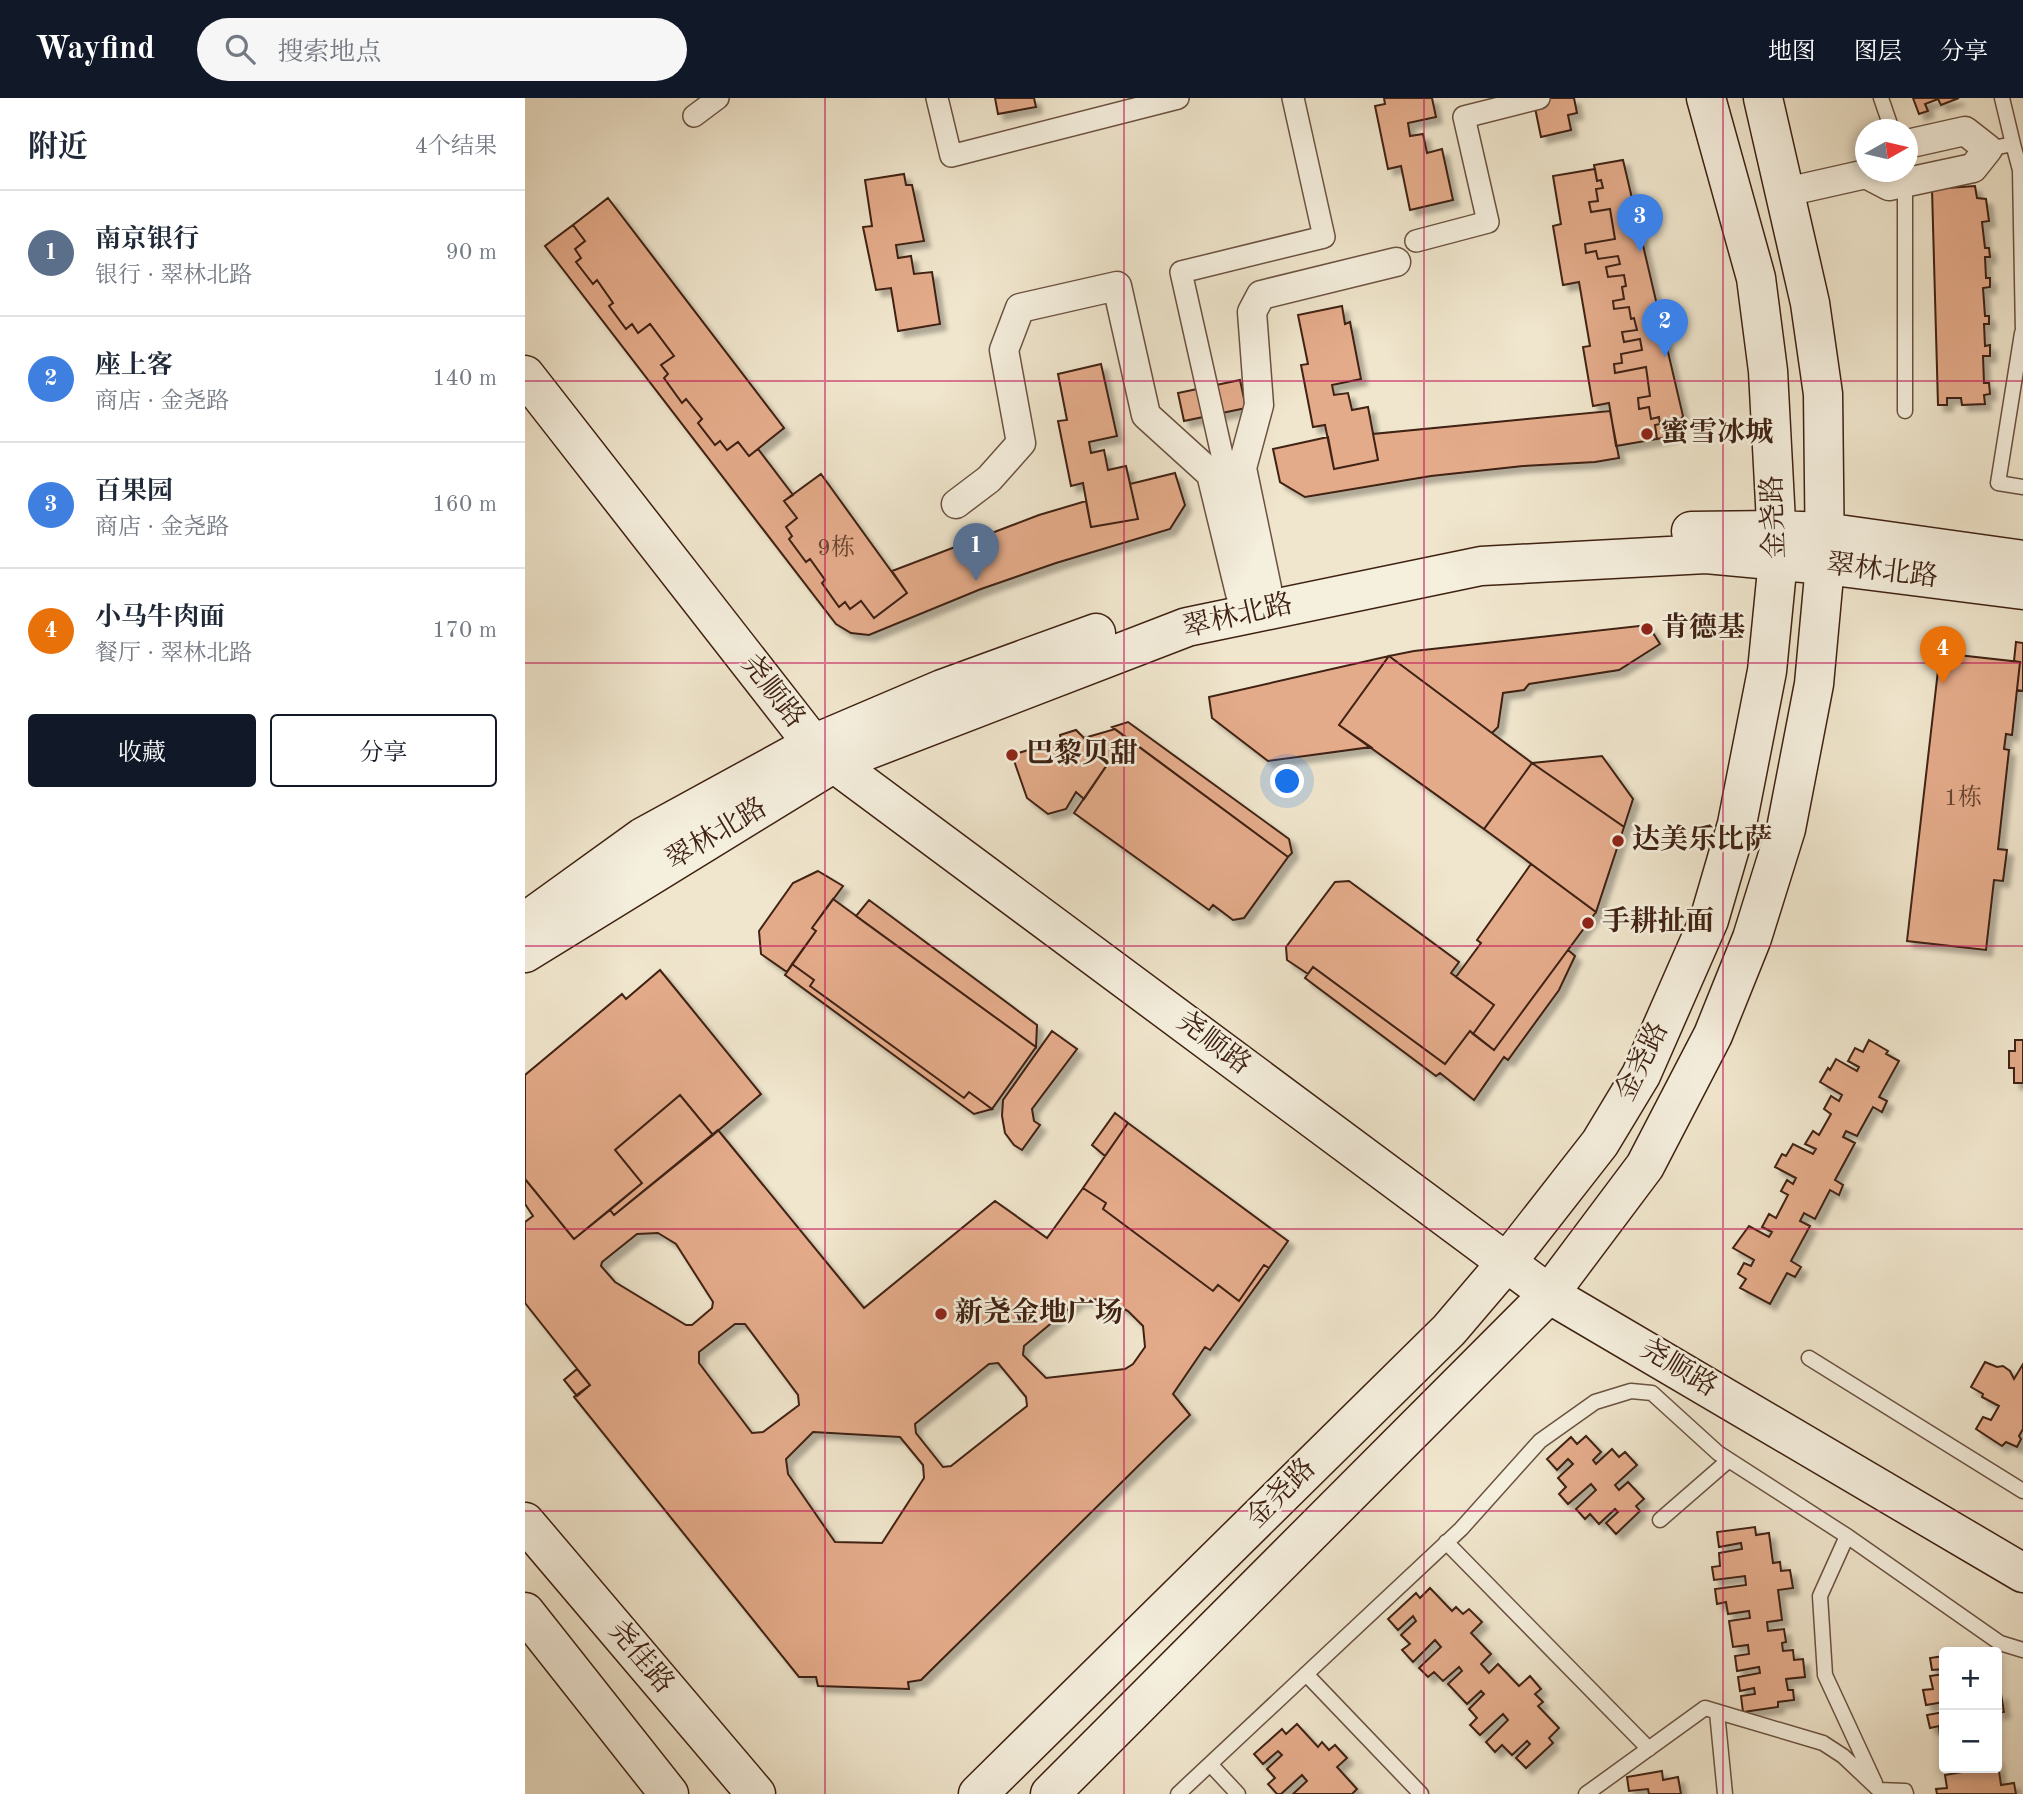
<!DOCTYPE html>
<html lang="zh">
<head>
<meta charset="utf-8">
<style>
	body { margin:0; font-family:"Old Standard TT","Noto Serif SC",serif; background:#f6f6f7; color:#1f2937 }
	.controls { position:absolute; right:21px; bottom:21px; display:grid; overflow:hidden; border-radius:7px; box-shadow:0 4px 10px #0003 }
	.controls button { width:63px; height:63px; display:grid; place-items:center; padding:0; border:0; border-bottom:2px solid #e0e1e3; background:#fff; color:#1f2937; font:35px sans-serif }
	.compass { position:absolute; left:1330px; top:21px; width:63px; height:63px; border-radius:50%; background:#fff; box-shadow:0 4px 10px #0003; rotate:82deg }
	.you { position:absolute; left:763px; top:684px; width:24px; height:24px; margin:-18px; border:5px solid #fff; border-radius:50%; background:#1a73e8; box-shadow:0 0 0 10px #1a73e833 }
	.badge { display:grid; place-items:center; width:46px; height:46px; border-radius:50%; background:#111827; color:#fff; font-size:23px; font-weight:700 }
	.pin { position:absolute; translate:-50% -58px; filter:drop-shadow(0 2px 4px #0008) }
	.pin::after { content:''; position:absolute; top:37px; width:24px; height:21px; background:inherit; clip-path:polygon(0 0,100% 0,50% 100%) }
	.list { margin:0; padding:0; list-style:none }
	h2 { display:flex; justify-content:space-between; align-items:center; height:91px; margin:0; padding:0 28px; font-size:30px }
	h2 small { font-size:23px; font-weight:400; color:#747a83 }
	.list li { display:grid; grid-template-columns:46px 1fr auto; gap:21px; align-items:center; box-sizing:border-box; height:126px; padding:0 28px; border-top:2px solid #e0e1e3 }
	.list b { display:block; font-size:26px; white-space:nowrap }
	.list p { margin:0; font-size:23px; white-space:nowrap; color:#747a83 }
	.list em { font-size:23px; font-style:normal; color:#747a83 }
	.actions { display:flex; gap:14px; padding:21px 28px }
	.actions a { flex:1; padding:16px 0; border:2px solid #111827; border-radius:7px; text-align:center; font-size:24px; color:#111827 }
	.actions .main { background:#111827; color:#fff }
	.icon { flex:none; width:38px; height:38px; fill:none; stroke:currentColor; stroke-width:2; stroke-linecap:round; stroke-linejoin:round }
	.map { position:relative; flex:none; width:1498px; height:1696px; overflow:hidden }
	header { display:flex; align-items:center; gap:42px; box-sizing:border-box; height:98px; padding:0 35px; background:#111827; color:#fff }
	header strong { font-size:33px }
	nav { display:flex; gap:38px; margin-inline-start:auto; font-size:24px }
	.search { width:490px; height:63px; background:#f6f6f7; display:flex; align-items:center; gap:18px; box-sizing:border-box; padding:0 24px; border-radius:38px; color:#747a83; font-size:26px }
	main { display:flex }
	aside { flex:1; background:#fff }
	.map>svg:first-child { display:block }
</style>
</head>
<body>
<header>
<strong>Wayfind</strong>
<div class="search"><svg class="icon" aria-label="search" viewBox="0 0 24 24"><circle cx="10" cy="10" r="6"/><path d="M15 15l6 6"/></svg>搜索地点</div>
<nav><a>地图</a><a>图层</a><a>分享</a></nav>
</header>
<main>
<aside>
<h2>附近<small>4个结果</small></h2>
<ul class="list">
<li><span class="badge" style="background:#5c6f8a">1</span><div><b>南京银行</b><p>银行 · 翠林北路</p></div><em>90 m</em></li>
<li><span class="badge" style="background:#3f7fe0">2</span><div><b>座上客</b><p>商店 · 金尧路</p></div><em>140 m</em></li>
<li><span class="badge" style="background:#3f7fe0">3</span><div><b>百果园</b><p>商店 · 金尧路</p></div><em>160 m</em></li>
<li><span class="badge" style="background:#e8710a">4</span><div><b>小马牛肉面</b><p>餐厅 · 翠林北路</p></div><em>170 m</em></li>
</ul>
<div class="actions"><a class="main">收藏</a><a>分享</a></div>
</aside>
<div class="map">
<svg width="1498" height="1696" viewBox="0 0 1498 1696">
	<defs>
		<filter id="shadow"><feDropShadow dx="6" dy="6" stdDeviation="2" flood-color="#0004"/></filter>
	</defs>
	<rect width="100%" height="100%" fill="#f0e6cd"/>
	<filter id="stains"><feTurbulence type="fractalNoise" baseFrequency=".00286" numOctaves="4"/><feColorMatrix values="0 0 0 0 .2 0 0 0 0 .09 0 0 0 0 .02 0 0 0 .5 -.17"/></filter>
	<radialGradient id="worn" r=".72"><stop offset=".6" stop-color="#630" stop-opacity="0"/><stop offset="1" stop-color="#630" stop-opacity=".3"/></radialGradient>
	<path fill="#e4ab8a" stroke="#3f2112" stroke-width="2" fill-rule="evenodd" filter="url(#shadow)" d="M470,0H509L511,9L473,16Z
		M859,0H907L911,19L883,25L885,38L898,36L902,55L917,51L928,102L885,112L876,68L863,71L850,8L860,6Z
		M1008,0H1049L1052,15L1043,17L1046,32L1016,39Z
		M1388,0H1434L1416,7L1413,1L1400,6L1403,13L1394,16Z
		M1098,62L1158,318L1146,338L1132,341L1130,327L1135,326L1134,319L1126,321L1124,309L1114,311L1113,300L1125,298L1121,269L1090,275L1089,266L1097,265L1096,256L1117,252L1115,241L1099,244L1097,234L1112,232L1109,220L1106,221L1104,209L1089,211L1088,203L1099,201L1097,189L1101,188L1099,177L1083,179L1081,169L1095,166L1093,158L1073,161L1071,153L1061,155L1060,146L1090,141L1085,111L1066,114L1064,104L1073,103L1071,91L1078,90L1076,82L1072,83L1069,67Z
		M1070,71L1072,83L1076,82L1078,90L1071,91L1073,103L1064,104L1066,114L1085,111L1090,141L1060,146L1061,155L1071,153L1073,161L1093,158L1095,166L1081,169L1083,179L1099,177L1101,188L1097,189L1099,201L1088,203L1089,211L1104,209L1106,221L1109,220L1112,232L1097,234L1099,244L1115,241L1117,252L1096,256L1097,265L1089,266L1090,275L1121,269L1125,298L1113,300L1114,311L1124,309L1126,321L1134,319L1135,326L1130,327L1132,341L1091,348L1084,305L1068,308L1058,249L1065,248L1054,184L1038,187L1028,128L1036,126L1028,78Z
		M379,76L381,87H387L399,143L371,147L373,160L386,158L389,176L407,174L415,226L373,233L366,190L351,192L338,129L347,128L340,82Z
		M1450,88L1452,100L1461,101L1464,123L1457,124L1460,150H1464L1465,159H1460L1461,180H1465V189L1458,190L1460,218H1464V226H1459L1460,248L1465,247V258H1458L1459,285H1464L1465,296L1459,297L1460,306L1437,307L1436,300H1422V307H1413L1407,91Z
		M83,100L259,330L224,358L213,344L202,352L195,343L190,347L173,325L177,321L161,301L157,305L139,280L143,276L136,267L149,258L125,226L113,235L107,226L101,231L84,208L88,205L72,182L68,186L51,164L56,160L50,151L60,143L48,127Z
		M48,127L60,143L50,151L56,160L51,164L68,186L72,182L88,205L84,208L101,231L107,226L113,235L125,226L149,258L136,267L143,276L139,280L157,305L161,301L177,321L173,325L190,347L195,343L202,352L213,344L224,358L233,351L268,397L259,403L272,420L261,429L267,438L264,441L281,464L285,461L300,482L297,485L314,509L320,504L325,511L336,503L349,520L382,495L367,473L514,417L561,403L566,429L613,421L605,386L650,375L660,407L645,431L531,465L456,491L344,537L326,535L311,526L20,148Z
		M817,208L820,226L825,224L836,281L807,287L809,297L823,295L827,312L843,309L853,362L809,371L800,327L788,329L776,267L783,266L773,217Z
		M576,266L592,338L564,344L566,355L579,352L583,372L601,368L613,421L566,429L558,385L546,388L533,323L542,322L533,276Z
		M715,282L721,310L659,323L653,295Z
		M1085,313L1094,360L1070,364L998,368L906,378L780,399L755,384L748,351L803,339L809,371L853,362L848,336Z
		M296,376L382,495L349,520L336,503L325,511L320,504L314,509L297,485L300,482L285,461L281,464L264,441L267,438L261,429L272,420L259,403Z
		M1123,527L1135,546L1094,572L1004,586L999,592L978,595L973,629L967,635L864,558L889,553Z
		M1491,544L1498,545V593L1492,592L1495,564L1489,563Z
		M1415,555L1495,564L1487,637L1481,636L1479,651L1484,652L1473,751L1482,752L1478,783L1469,782L1461,852L1382,843Z
		M864,558L814,627L846,649L743,663L687,620L684,599Z
		M864,558L1007,665L959,731L814,627Z
		M603,624L764,741L767,755L763,759L587,629Z
		M590,631L601,639L559,701L551,694L541,711L523,716L502,700L487,657L536,642L535,637L551,632L559,640Z
		M601,639L763,759L719,820L708,822L688,807L684,812L549,715Z
		M1077,658L1108,701L1099,729L1007,665Z
		M1007,665L1099,729L1071,814L959,731Z
		M1006,766L1071,814L969,952L948,936L969,907L931,879L956,845L952,842Z
		M293,773L318,788L287,830L291,833L262,874L236,856L234,833L268,785Z
		M824,783L934,864L926,875L969,907L948,936L945,933L920,966L788,869L783,876L762,862L761,849L810,784Z
		M308,801L511,949L467,1011L444,994L439,1000L285,888L289,882L267,866L291,833L287,830Z
		M344,802L512,927L511,949L331,818Z
		M1043,852L1050,858L1034,892L983,962L979,959L949,1002L915,975L911,978L780,880L788,869L920,966L945,933L969,952Z
		M267,866L289,882L285,888L439,1000L444,994L467,1011L449,1016L260,877Z
		M135,872L236,996L188,1037L155,997L90,1052L117,1085L49,1141L0,1081V977L97,896L101,901Z
		M527,933L552,951L507,1011L509,1023L515,1027L497,1052L489,1047L480,1035L477,1018L478,1002Z
		M1344,942L1363,953L1361,956L1374,963L1354,999L1362,1003L1357,1014L1348,1009L1332,1038L1321,1033L1318,1039L1330,1045L1310,1082L1318,1087L1314,1097L1305,1092L1290,1121L1279,1115L1275,1123L1285,1128L1266,1163L1276,1169L1270,1179L1262,1175L1245,1206L1215,1190L1221,1181L1213,1176L1219,1165L1226,1168L1229,1162L1208,1150L1224,1128L1244,1139L1247,1134L1237,1129L1244,1116L1251,1120L1263,1097L1256,1093L1262,1082L1268,1086L1271,1080L1250,1069L1257,1056L1261,1058L1268,1046L1288,1056L1291,1051L1280,1046L1288,1033L1294,1037L1306,1016L1299,1011L1306,998L1314,1003L1317,997L1295,984L1303,970L1305,972L1311,961L1332,973L1334,969L1323,963L1330,950L1338,954Z
		M1490,942H1498V985H1489V970H1484V953H1490Z
		M155,997L188,1037L89,1117L85,1112L117,1085L90,1052Z
		M590,1015L603,1025L580,1058L567,1047Z
		M603,1025L763,1143L744,1170L739,1167L714,1203L693,1187L688,1193L578,1111L581,1105L558,1090Z
		M193,1032L339,1210L470,1103L522,1140L558,1090L581,1105L578,1111L688,1193L693,1187L714,1203L739,1167L744,1170L685,1252L680,1249L648,1296L665,1317L396,1582L383,1584L384,1591L293,1588L291,1579H274L49,1299L65,1287L0,1205V1124L8,1118L0,1106V1081L49,1141L85,1112L89,1117ZM133,1135L151,1146L188,1204L187,1210L167,1227H161L90,1184L76,1168L77,1164L112,1136ZM581,1201L603,1213L618,1228L620,1249L608,1266L600,1271L521,1280L498,1257L499,1248L554,1202ZM210,1226H220L273,1297L274,1307L238,1334L227,1335L174,1265V1254ZM473,1265L501,1299L502,1308L426,1368L418,1369L391,1335L390,1326L464,1266ZM288,1334L375,1339L398,1367L399,1380L357,1445L310,1444L263,1376L261,1361Z
		M1460,1264L1472,1269L1478,1268L1485,1273L1489,1281L1498,1266V1331L1494,1338L1496,1341L1492,1349L1481,1344L1477,1348L1451,1331L1458,1319L1466,1322L1474,1308L1457,1299L1458,1296L1446,1289Z
		M52,1271L65,1287L52,1298L39,1282Z
		M1061,1338L1076,1354L1068,1362L1071,1366L1087,1351L1094,1359L1100,1354L1112,1367L1090,1387L1094,1392L1103,1384L1119,1401L1111,1408L1115,1413L1091,1436L1081,1425L1093,1414L1090,1411L1074,1426L1065,1416L1060,1421L1051,1411L1071,1392L1066,1386L1043,1406L1034,1396L1041,1389L1033,1380L1048,1366L1043,1361L1032,1372L1022,1361L1046,1339L1052,1346Z
		M1230,1429L1231,1437L1244,1435L1248,1465L1255,1464L1256,1473L1265,1472L1268,1490L1253,1492L1257,1522L1242,1524L1243,1533L1259,1531L1261,1544L1257,1545L1258,1553L1268,1552L1269,1562L1278,1561L1280,1579L1261,1581L1263,1592H1268L1269,1602L1253,1604V1609L1218,1614L1216,1598L1230,1596L1229,1590L1215,1593L1213,1579L1235,1575L1234,1569L1212,1573L1210,1558L1224,1556L1223,1547L1208,1549L1204,1523L1225,1520L1224,1513L1203,1516L1201,1504L1192,1506L1190,1491L1221,1487L1220,1478L1189,1482L1187,1469L1195,1468L1194,1455L1217,1451L1216,1445L1194,1449L1192,1434Z
		M905,1490L927,1513L931,1509L938,1516L944,1511L957,1524L946,1535L966,1556L956,1566L964,1575L973,1566L994,1588L1005,1578L1016,1591L1010,1596L1018,1604L1013,1608L1034,1630L1024,1640L1028,1645L1001,1670L991,1660L1005,1646L1002,1643L987,1657L977,1647L970,1654L961,1644L983,1622L978,1616L955,1637L945,1627L952,1620L944,1611L959,1596L956,1593L942,1606L923,1586L937,1573L934,1569L918,1583L909,1574L903,1579L894,1570L916,1549L910,1542L888,1564L877,1552L885,1546L876,1537L891,1523L888,1518L873,1532L863,1521L891,1495L895,1500Z
		M1419,1558V1571L1407,1572L1405,1560Z
		M1419,1576V1604L1401,1607L1398,1592L1408,1591L1405,1578Z
		M1476,1596L1479,1614L1472,1615V1597Z
		M1419,1614V1638L1415,1639L1414,1628L1405,1630L1402,1617Z
		M772,1626L793,1649L797,1644L804,1652L810,1647L822,1660L812,1669L832,1691L827,1696H768L782,1683L777,1677L756,1696H752L743,1686L750,1680L742,1671L757,1657L753,1653L738,1666L729,1656L757,1631L761,1636Z
		M1472,1659L1476,1687L1489,1685L1491,1696H1412L1411,1691L1422,1690L1420,1677L1438,1674V1670H1472Z
		M1137,1673L1138,1682L1153,1679L1156,1696H1124L1123,1691L1104,1693L1102,1679Z"/>
	<g fill="none" stroke-linecap="round" stroke-linejoin="round">
		<g stroke="#6b5241" stroke-width="17">
			<path id="service" d="M1356,0L1367,32
				M1488,46L1495,72L1498,235
				M1463,51L1488,46L1477,0
				M1497,235L1473,385L1498,389
				M1380,313V85
				M1284,1260L1498,1393
				M1135,1422L1204,1362
				M1322,1438L1295,1498L1300,1577L1350,1685
				M921,1444L1124,1651
				M781,1576L896,1696
				M1192,1614L1200,1696
				M685,1666L713,1696
				M653,1696L936,1431L1015,1343L1070,1304L1106,1293L1127,1295L1193,1355L1322,1438L1475,1545L1498,1552
				M1061,1696L1180,1610L1298,1645L1318,1658L1354,1692L1380,1693L1381,1696"/>
		</g>
		<g stroke="#6b5241" stroke-width="24">
			<path id="pedestrian" d="M412,0L426,58L653,0
				M169,18L193,0
				M891,143L963,124L939,19L1014,0
				M724,477L656,174L799,139L768,0"/>
		</g>
		<g stroke="#6b5241" stroke-width="31">
			<path id="minor" d="M1261,94L1341,76L1364,88L1448,70L1463,51L1440,33L1382,46
				M431,406L464,381L496,345L479,252L495,210L592,188L621,317L686,376L715,495
				M742,490L717,370L734,307L727,214L736,197L871,164"/>
		</g>
		<g stroke="#3f2112" stroke-width="41">
			<path id="secondary" d="M0,277L288,646L309,665L1024,1196L1498,1475
				M1166,433L1251,432L1299,434L1498,462
				M0,824L118,739L288,646L417,591L571,535
				M0,855L309,665L662,529L956,468L1181,456L1300,467L1498,492
				M0,1424L231,1696
				M0,1514L144,1696
				M453,1696L924,1232L982,1164L1075,1045L1116,977L1184,822L1212,726L1242,573L1253,462L1243,273L1231,180L1181,0
				M525,1696L1024,1196L1120,1068L1188,937L1227,840L1261,731L1289,586L1300,467L1298,296L1285,205L1238,0"/>
		</g>
		<use href="#service" stroke="#f5efde" stroke-width="14"/>
		<use href="#pedestrian" stroke="#f5efde" stroke-width="21"/>
		<use href="#minor" stroke="#f5efde" stroke-width="28"/>
		<use href="#secondary" stroke="#f5efde" stroke-width="38"/>
	</g>
	<path fill="none" stroke="#c2185b" stroke-width="2" stroke-opacity="0.55" d="M300,0V1696M599,0V1696M899,0V1696M1198,0V1696M0,283H1498M0,565H1498M0,848H1498M0,1131H1498M0,1413H1498"/>
	<g fill="#8f2418" stroke="#f5efde" stroke-width="2.5">
		<circle cx="1122" cy="336" r="7"/>
		<circle cx="1122" cy="531" r="7"/>
		<circle cx="487" cy="657" r="7"/>
		<circle cx="1093" cy="743" r="7"/>
		<circle cx="1063" cy="825" r="7"/>
		<circle cx="416" cy="1216" r="7"/>
	</g>
	<g text-anchor="middle" dominant-baseline="central" stroke-width="5" stroke-linejoin="round" paint-order="stroke">
		<g font-size="24" fill="#684430">
			<text x="311" y="451">9栋</text>
			<text x="1438" y="701">1栋</text>
		</g>
		<g font-size="28" font-weight="bold" fill="#3f2112" stroke="#f5efde" text-anchor="start">
			<text x="1136" y="336">蜜雪冰城</text>
			<text x="1136" y="531">肯德基</text>
			<text x="501" y="657">巴黎贝甜</text>
			<text x="1107" y="743">达美乐比萨</text>
			<text x="1077" y="825">手耕扯面</text>
			<text x="430" y="1216">新尧金地广场</text>
		</g>
		<g font-size="28" fill="#3f2112" stroke="#f5efde">
			<text transform="translate(1250 419) rotate(-92)">金尧路</text>
			<text transform="translate(1357 474) rotate(7)">翠林北路</text>
			<text transform="translate(713 519) rotate(-13)">翠林北路</text>
			<text transform="translate(247 594) rotate(52)">尧顺路</text>
			<text transform="translate(192 737) rotate(-31)">翠林北路</text>
			<text transform="translate(688 946) rotate(37)">尧顺路</text>
			<text transform="translate(1118 964) rotate(-64)">金尧路</text>
			<text transform="translate(1153 1271) rotate(31)">尧顺路</text>
			<text transform="translate(757 1396) rotate(-45)">金尧路</text>
			<text transform="translate(115 1560) rotate(50)">尧佳路</text>
		</g>
	</g>
	<rect width="100%" height="100%" filter="url(#stains)"/>
	<rect width="100%" height="100%" fill="url(#worn)"/>
</svg>
<div class="controls">
<button>+</button>
<button>−</button>
</div>
<svg class="compass" viewBox="-18 -18 36 36"><path d="M0-13l5 13h-10z" fill="#e53935"/><path d="M0 13l5-13h-10z" fill="#747a83"/></svg>
<div class="you"></div>
<div class="pin badge" style="left:451px;top:483px;background:#5c6f8a">1</div>
<div class="pin badge" style="left:1140px;top:259px;background:#3f7fe0">2</div>
<div class="pin badge" style="left:1115px;top:154px;background:#3f7fe0">3</div>
<div class="pin badge" style="left:1418px;top:586px;background:#e8710a">4</div>
</div>
</main>
</body>
</html>
